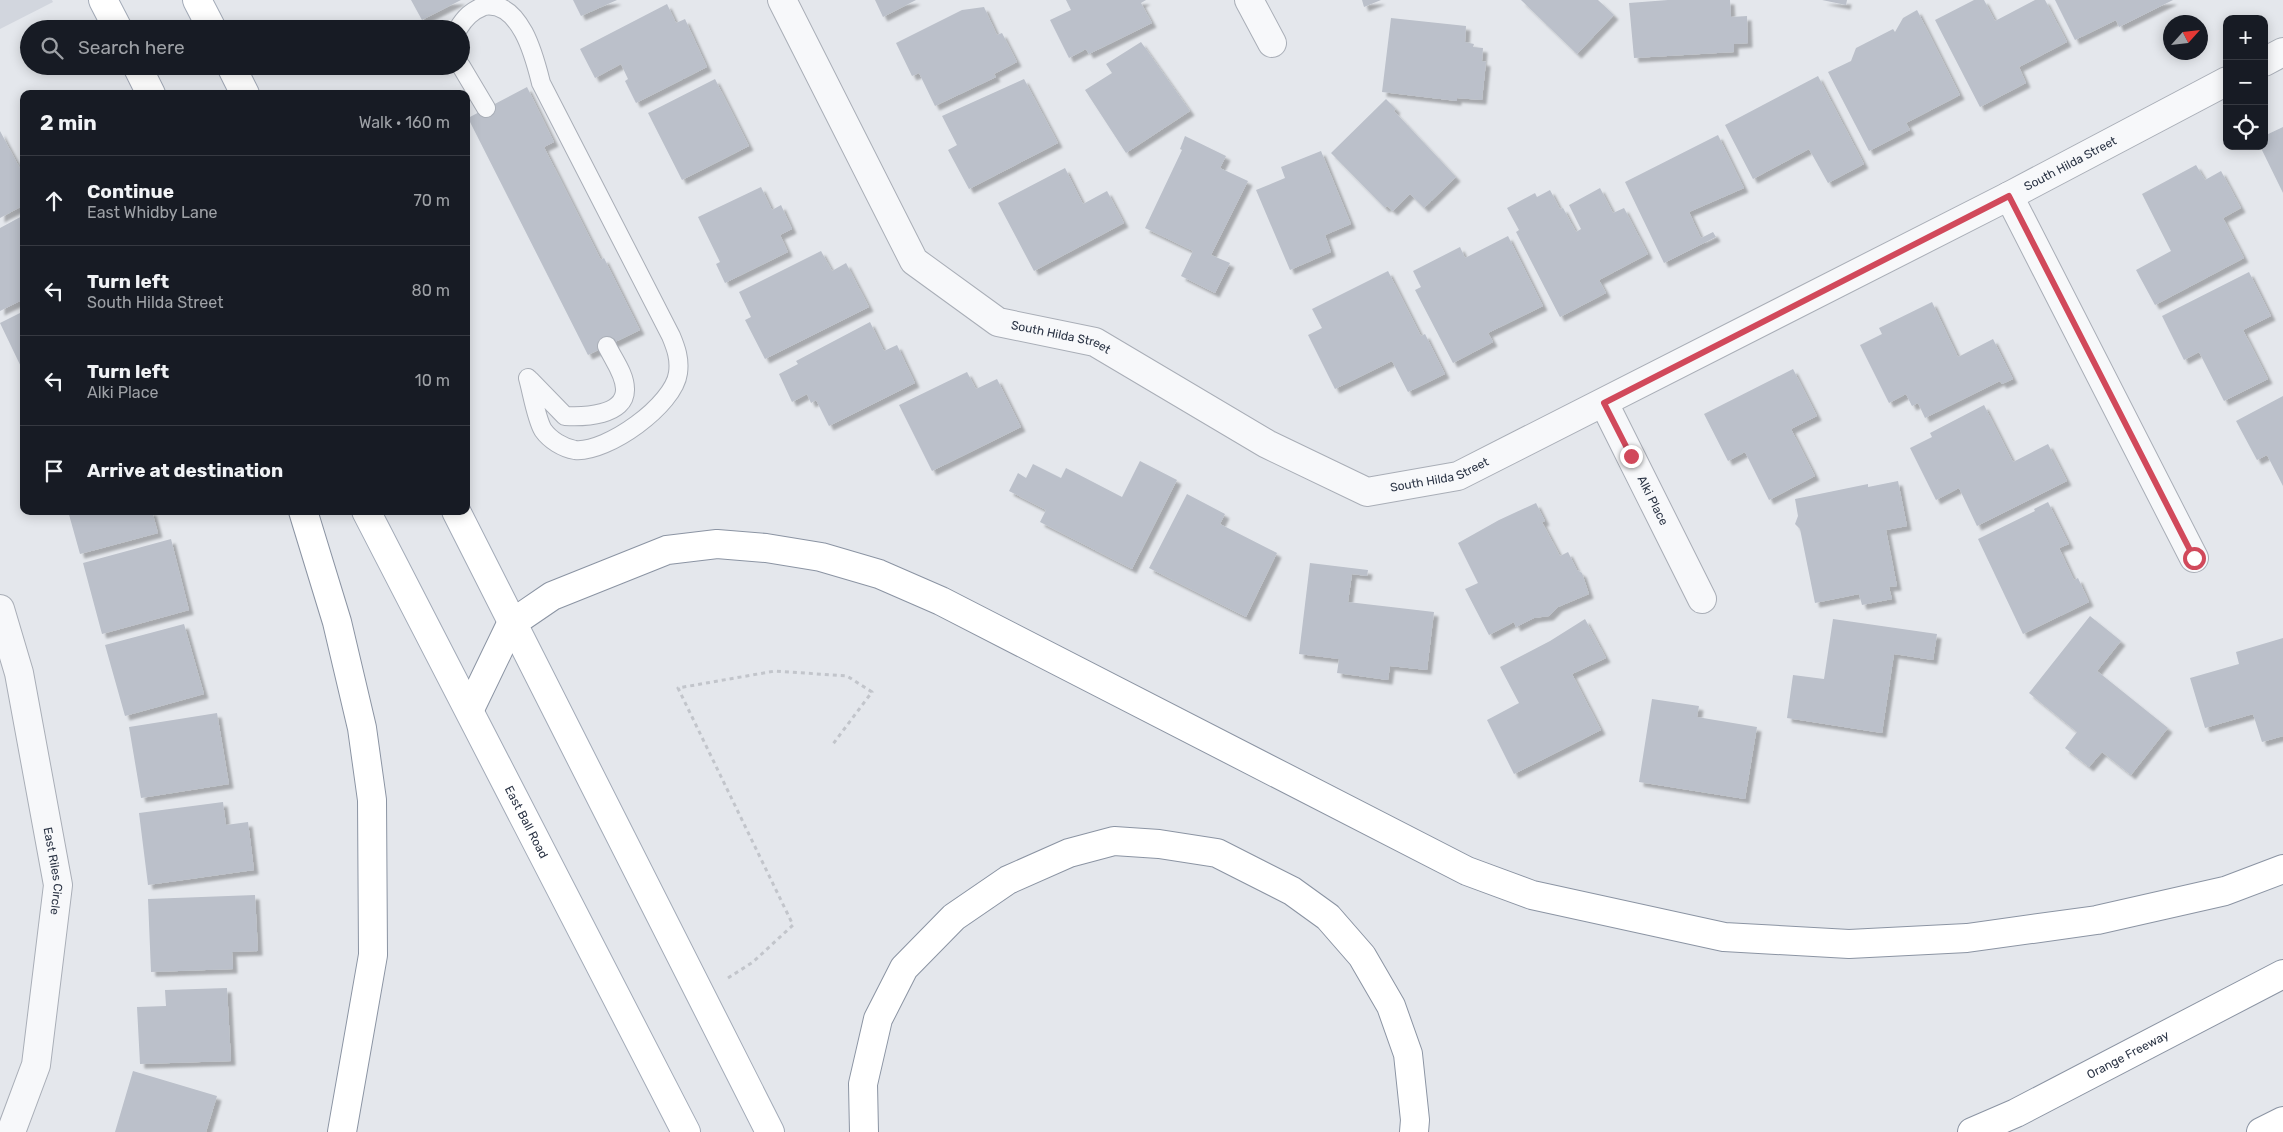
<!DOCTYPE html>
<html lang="en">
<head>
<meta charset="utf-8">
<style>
	body { margin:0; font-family:Rubik,sans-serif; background:#242831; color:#f1f3f6 }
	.controls { position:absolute; right:15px; top:15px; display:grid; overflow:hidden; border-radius:10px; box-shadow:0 2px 12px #0003 }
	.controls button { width:45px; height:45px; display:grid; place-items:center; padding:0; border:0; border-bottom:1px solid #363941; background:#171b24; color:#f1f3f6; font:25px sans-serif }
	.compass { position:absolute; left:2163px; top:15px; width:45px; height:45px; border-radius:50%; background:#171b24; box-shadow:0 2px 12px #0003; rotate:63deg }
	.stop { position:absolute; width:15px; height:15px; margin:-11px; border:4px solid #d1495b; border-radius:50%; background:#fff }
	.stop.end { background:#d1495b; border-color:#fff; box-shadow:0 1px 5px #0008 }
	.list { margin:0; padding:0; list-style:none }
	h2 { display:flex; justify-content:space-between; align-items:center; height:65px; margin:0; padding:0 20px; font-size:21px }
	h2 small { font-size:16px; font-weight:400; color:#9ea1a6 }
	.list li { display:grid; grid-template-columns:32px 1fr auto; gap:15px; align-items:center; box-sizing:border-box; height:90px; padding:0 20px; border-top:1px solid #363941 }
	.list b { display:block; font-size:19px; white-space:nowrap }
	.list p { margin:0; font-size:16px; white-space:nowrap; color:#9ea1a6 }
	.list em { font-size:16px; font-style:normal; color:#9ea1a6 }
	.icon { flex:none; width:28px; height:28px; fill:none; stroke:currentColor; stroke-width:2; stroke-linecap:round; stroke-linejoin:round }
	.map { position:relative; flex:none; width:2283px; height:1132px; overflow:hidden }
	.search { position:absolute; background:#171b24; box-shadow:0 2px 12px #0003; left:20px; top:20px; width:450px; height:55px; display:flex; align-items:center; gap:12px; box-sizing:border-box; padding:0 18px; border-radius:28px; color:#9ea1a6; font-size:19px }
	.panel { position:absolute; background:#171b24; box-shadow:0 2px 12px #0003; left:20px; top:90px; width:450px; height:425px; border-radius:10px }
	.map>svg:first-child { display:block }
</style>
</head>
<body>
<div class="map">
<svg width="2283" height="1132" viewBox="0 0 2283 1132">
	<defs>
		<filter id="shadow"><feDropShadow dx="4.5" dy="4.5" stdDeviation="1" flood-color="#0004"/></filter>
	</defs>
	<rect width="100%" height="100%" fill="#e4e7ec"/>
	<path fill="#d2d6de" d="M0,0H52L53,2L0,29Z"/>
	<path fill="#bbc0ca" filter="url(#shadow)" d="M411,0H461L422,20Z
		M573,0H617L581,16Z
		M875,0H916L883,17Z
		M1066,0H1146L1141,3L1152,23L1089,54L1086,49L1069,58L1050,20L1071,10Z
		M1362,0H1381L1364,7Z
		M1521,0H1598L1614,15L1577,54Z
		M1668,0H1730L1731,17L1747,16L1748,43L1734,44V52L1634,58L1629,3Z
		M1822,0H1847L1846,5Z
		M1974,0H1984L1995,21L2035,0H2045L2067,42L2019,67L2026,83L1980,107L1935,20Z
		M2055,0H2173L2119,27L2116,20L2075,40Z
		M667,4L676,23L685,19L707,67L636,103L625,81L628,79L621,64L595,78L580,49Z
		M984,7L997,35L1002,33L1017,62L994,74L996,77L935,106L919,73L912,76L896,43L962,10Z
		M1917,10L1960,95L1906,123L1910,130L1869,151L1828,72L1851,61L1856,48L1893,29L1895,32L1903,18Z
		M1391,18L1466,26L1465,42L1474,44L1473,47L1483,48L1482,61L1486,62L1482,100L1457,98V101L1382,92Z
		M1141,42L1190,111L1126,153L1085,90L1112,73L1106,64Z
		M1818,76L1864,164L1828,183L1809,149L1753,179L1725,125Z
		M715,79L749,146L682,180L648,113Z
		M1024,79L1058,143L969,189L948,150L957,145L942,116Z
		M527,87L554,142L544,147L601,260L604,258L640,330L588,355L468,118Z
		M1386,99L1396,109L1394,111L1456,177L1424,208L1410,194L1393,211L1387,206L1385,208L1331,153Z
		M2283,127V193L2260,146H2264V136Z
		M0,131L24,176V205L0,218Z
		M1718,135L1744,188L1689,212L1701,238L1713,232L1716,237L1664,263L1625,182Z
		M1185,136L1226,156L1220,168L1248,181L1211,255L1230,263L1215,293L1181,276L1193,251L1145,228L1182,150L1180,149Z
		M1321,151L1351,224L1325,235L1331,252L1290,270L1256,190L1285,178L1281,167Z
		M2196,165L2205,180L2221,171L2241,208L2223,218L2244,258L2155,305L2136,270L2171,251L2142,194Z
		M1065,168L1083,204L1107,191L1124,223L1034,271L998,203Z
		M761,187L772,210L781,205L792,229L780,235L788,252L725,283L716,264L720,262L698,217Z
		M1600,188L1613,213L1624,208L1648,254L1599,280L1606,293L1560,317L1516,232L1519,230L1507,208L1535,193L1537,197L1550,190L1560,209L1563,208L1576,232L1581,229L1569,205Z
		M24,215V299L0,311V228Z
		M1508,236L1543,306L1488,333L1493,342L1453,363L1415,290L1421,287L1413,271L1460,247L1465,258Z
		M821,251L832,271L846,263L869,307L765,359L745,320L751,317L739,292Z
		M1388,271L1421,336L1425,334L1445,374L1408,392L1392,361L1335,389L1308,335L1322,328L1312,309Z
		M2249,272L2271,316L2243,330L2268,379L2224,401L2199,352L2184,360L2162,316Z
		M1932,302L1958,357L1993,339L2013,379L2002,384L2000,381L1925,418L1918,403L1912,406L1906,394L1889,403L1860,345L1882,334L1879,328Z
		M24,311V373L0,323Z
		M870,322L884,351L897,345L915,383L829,426L816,400L811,403L807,394L792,402L779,374L798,364L796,361Z
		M1793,369L1817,416L1791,429L1815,476L1769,500L1745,452L1728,461L1704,414Z
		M967,372L976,389L997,379L1021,427L932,471L899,405Z
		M2283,396V486L2267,455L2257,460L2236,421Z
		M1984,405L2013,462L2048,444L2067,481L1977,526L1959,488L1936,500L1910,448L1932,437L1930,433Z
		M1140,461L1177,480L1132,569L1040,522L1046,510L1009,491L1018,473L1026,478L1033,464L1061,478L1066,468L1122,497Z
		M1898,481L1907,526L1886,530L1897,586L1889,587L1892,599L1862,605L1859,594L1815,603L1800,529L1795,524L1798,516L1795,499L1868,484V487Z
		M1187,494L1225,514L1220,524L1277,553L1246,617L1149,568Z
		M2048,502L2069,544L2059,548L2074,580L2078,578L2089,602L2023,634L1978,539L2035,511L2034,509Z
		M1536,503L1545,521L1542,522L1560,556L1568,552L1577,570L1582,573L1589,594L1558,607L1549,616L1534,618L1516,627L1514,622L1489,635L1465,589L1478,583L1458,543L1499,520Z
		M68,511H152L158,533L80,554Z
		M171,539L189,610L102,634L83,563Z
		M1310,563L1368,570L1367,576L1352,574L1348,602L1434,612L1427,670L1390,666L1388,680L1337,673L1339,659L1299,654Z
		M2090,616L2121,641L2097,671L2168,728L2131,775L2102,752L2089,767L2065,748L2077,732L2029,693Z
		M1585,619L1606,658L1572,674L1601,730L1514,774L1487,720L1519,703L1500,667L1550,641Z
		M1833,619L1937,634L1933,660L1894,654L1882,733L1787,718L1793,675L1824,679Z
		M184,624L204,694L125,716L105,645Z
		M2283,638V736L2262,742L2253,714L2205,728L2190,678L2239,664L2236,652Z
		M1652,699L1699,706L1697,717L1757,727L1745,799L1639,782Z
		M217,713L229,784L141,798L129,727Z
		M223,802L226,825L248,822L254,870L148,885L139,813Z
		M255,895L258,951L232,952L233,969L151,972L148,899Z
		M227,988L231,1061L140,1064L137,1007L166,1006L165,990Z
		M133,1071L217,1096L206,1132H115Z"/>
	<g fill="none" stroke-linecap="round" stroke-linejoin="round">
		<g stroke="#a9aeb7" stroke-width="20">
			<path id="lane" d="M458,29C465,17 472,11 484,6C521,0 535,59 541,83L671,336C676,348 680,359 678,373C674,405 607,453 575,450C563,448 550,440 543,430C536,418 532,392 528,378
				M461,66L486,108
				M530,380L565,416C583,417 626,416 625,389C625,374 613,359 607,346"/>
		</g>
		<g stroke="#a9aeb7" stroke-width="30">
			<g id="street">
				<path id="s1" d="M782,0L914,261L998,322L1095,342L1267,444L1367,492L1458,476L2009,196L2227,81"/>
				<path d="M1249,0L1272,43"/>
				<path d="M2264,62L2283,52"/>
				<path d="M2009,196L2194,558"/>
				<path id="s2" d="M1604,403L1702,599"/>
				<path id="s3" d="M0,609L19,673L58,885L36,1065L11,1132"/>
			</g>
		</g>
		<g stroke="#a3abb8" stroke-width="30">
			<g id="primary">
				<path d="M103,0L118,29"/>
				<path d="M197,0L212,29"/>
				<path d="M137,66L151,94"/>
				<path d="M231,66L245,94"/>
				<path id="s4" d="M366,511L686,1132"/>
				<path d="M456,511L770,1132"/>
			</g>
		</g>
		<g stroke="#8b94a3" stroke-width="30">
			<g id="highway">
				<path d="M303,511L337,622L362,728L372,800L373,955L342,1132"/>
				<path d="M470,709L511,624L552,596L667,550L717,544L766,548L821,557L879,574L941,601L1467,871L1532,895L1724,937L1849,944L1967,938L2097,920L2225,891L2283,869"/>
				<path d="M864,1132L863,1084L878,1019L904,968L954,917L1008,880L1069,853L1114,841L1159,844L1217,853L1292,891L1328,917L1362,956L1391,1006L1408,1054L1415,1120L1414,1132"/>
				<path id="s5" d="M1972,1132L2016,1113L2283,974"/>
				<path d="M2261,1132L2283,1121"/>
			</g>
		</g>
		<path stroke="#c2c5cb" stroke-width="3" stroke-dasharray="4 4" stroke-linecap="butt" d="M728,978L753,962L793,925L678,688L775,671L847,676L872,692L833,744"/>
		<use href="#lane" stroke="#f7f8fa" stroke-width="18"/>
		<use href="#street" stroke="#f7f8fa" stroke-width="28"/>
		<use href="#primary" stroke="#fff" stroke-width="28"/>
		<use href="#highway" stroke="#fff" stroke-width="28"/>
	</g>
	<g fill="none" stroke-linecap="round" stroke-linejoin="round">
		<path stroke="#d1495b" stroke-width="6" d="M1631,456L1604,403L2009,196L2194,558"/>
	</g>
	<g text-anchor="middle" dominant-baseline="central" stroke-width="4.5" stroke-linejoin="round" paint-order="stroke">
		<g font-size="12" fill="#2b3445" stroke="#f4f6f9">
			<text stroke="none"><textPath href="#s1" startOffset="1586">South Hilda Street</textPath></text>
			<text stroke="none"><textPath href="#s1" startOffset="461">South Hilda Street</textPath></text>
			<text stroke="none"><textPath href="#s1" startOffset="881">South Hilda Street</textPath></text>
			<text stroke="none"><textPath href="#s2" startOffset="109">Alki Place</textPath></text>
			<text stroke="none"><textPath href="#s4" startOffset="350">East Ball Road</textPath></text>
			<text stroke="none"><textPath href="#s3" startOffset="268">East Riles Circle</textPath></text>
			<text stroke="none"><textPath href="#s5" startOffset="174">Orange Freeway</textPath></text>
		</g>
	</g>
</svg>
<div class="controls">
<button>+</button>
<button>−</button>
<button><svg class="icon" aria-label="locate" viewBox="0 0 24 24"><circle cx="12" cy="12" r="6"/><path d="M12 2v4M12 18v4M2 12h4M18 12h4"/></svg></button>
</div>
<svg class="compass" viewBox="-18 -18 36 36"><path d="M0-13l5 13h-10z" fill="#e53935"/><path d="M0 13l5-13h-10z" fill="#9ea1a6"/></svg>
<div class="stop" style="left:2194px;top:558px"></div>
<div class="stop end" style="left:1631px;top:456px"></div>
<div class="search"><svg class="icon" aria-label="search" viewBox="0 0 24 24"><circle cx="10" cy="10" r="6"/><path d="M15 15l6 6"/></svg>Search here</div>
<section class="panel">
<h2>2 min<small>Walk · 160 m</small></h2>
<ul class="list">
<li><svg class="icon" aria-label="ahead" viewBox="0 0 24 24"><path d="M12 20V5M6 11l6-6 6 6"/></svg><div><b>Continue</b><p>East Whidby Lane</p></div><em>70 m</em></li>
<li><svg class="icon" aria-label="left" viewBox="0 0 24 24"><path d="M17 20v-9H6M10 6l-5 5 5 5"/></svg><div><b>Turn left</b><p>South Hilda Street</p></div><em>80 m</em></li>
<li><svg class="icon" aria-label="left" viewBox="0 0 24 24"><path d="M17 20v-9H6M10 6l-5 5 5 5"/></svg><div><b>Turn left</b><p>Alki Place</p></div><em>10 m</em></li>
<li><svg class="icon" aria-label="arrive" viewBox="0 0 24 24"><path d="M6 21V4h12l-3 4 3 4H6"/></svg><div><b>Arrive at destination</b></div></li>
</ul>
</section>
</div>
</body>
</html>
